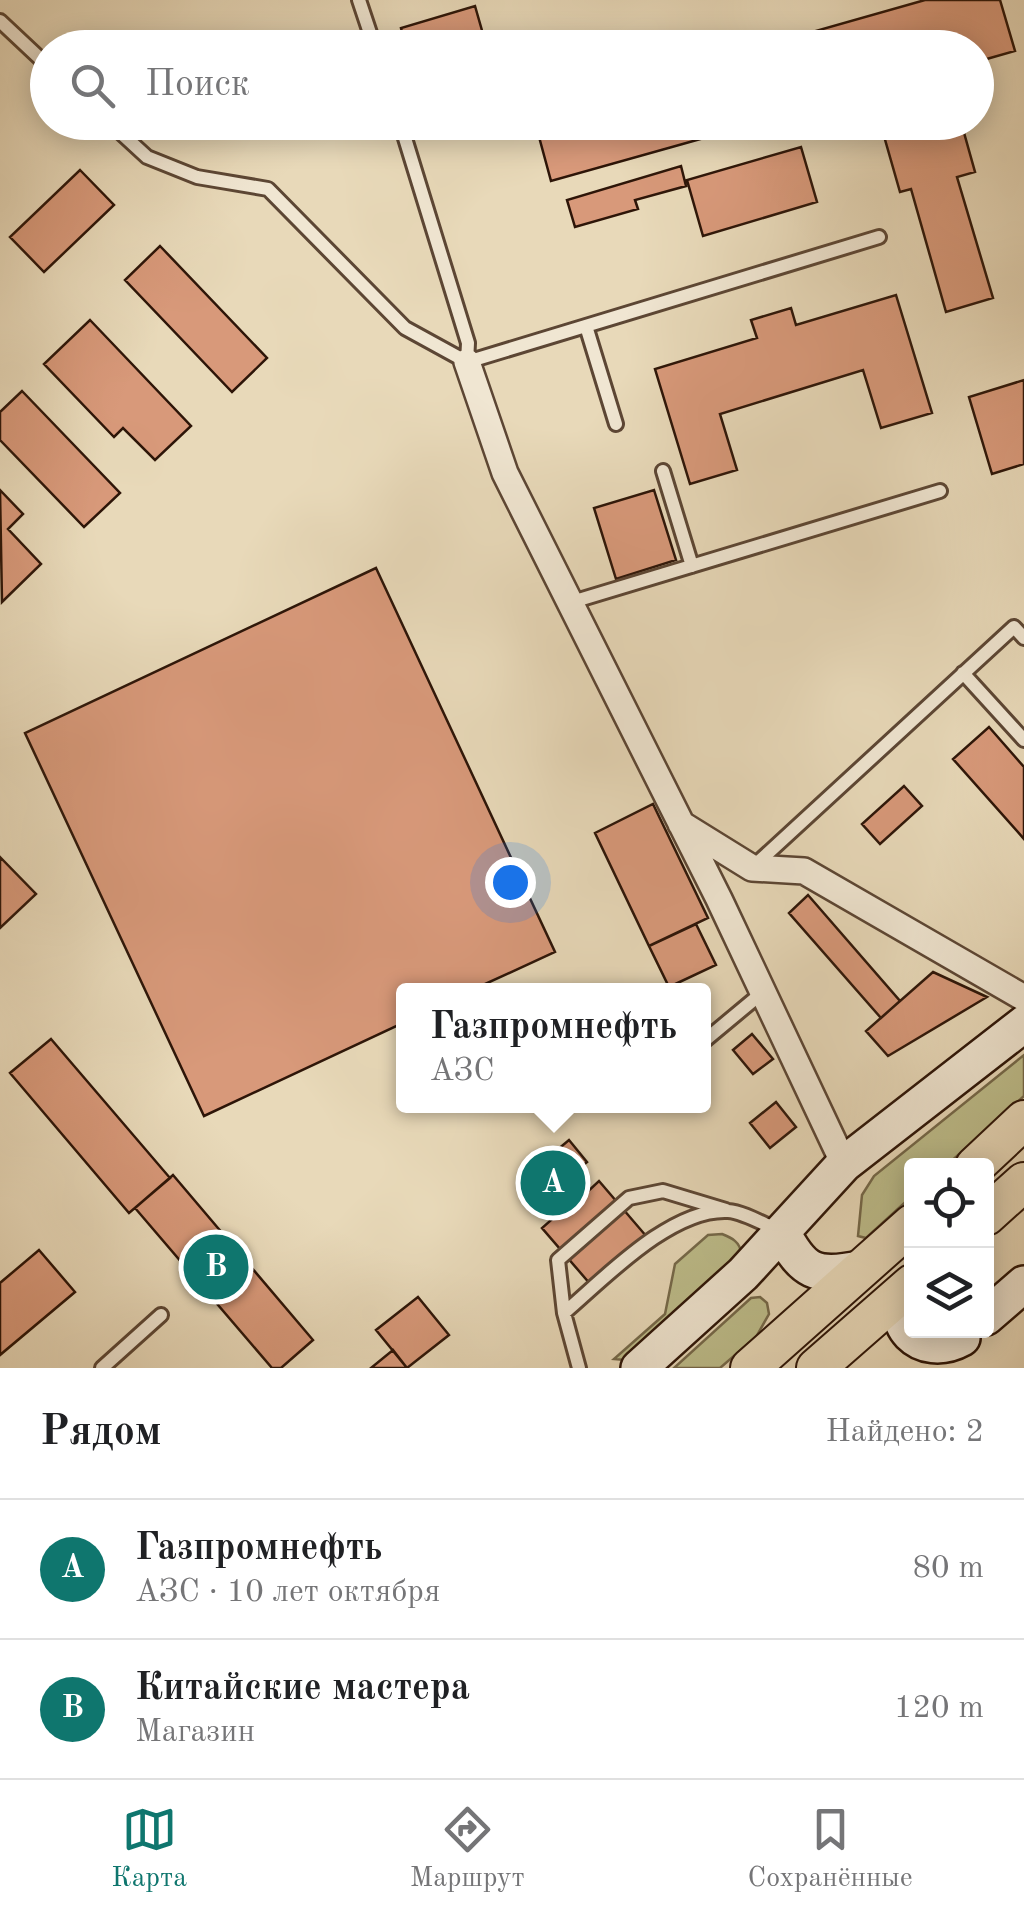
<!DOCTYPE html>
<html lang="ru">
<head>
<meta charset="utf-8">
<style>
	body { margin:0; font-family:"Old Standard TT",serif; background:#f2f2f2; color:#202124 }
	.controls { position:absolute; right:30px; bottom:30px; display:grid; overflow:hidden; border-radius:10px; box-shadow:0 5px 25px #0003 }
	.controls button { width:90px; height:90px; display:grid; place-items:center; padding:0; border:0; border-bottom:2px solid #e0e0e0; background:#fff; color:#202124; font:50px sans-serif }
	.you { position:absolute; left:510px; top:882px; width:35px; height:35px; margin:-25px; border:8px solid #fff; border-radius:50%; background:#1a73e8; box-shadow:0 0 0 15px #1a73e833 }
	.badge { display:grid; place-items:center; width:65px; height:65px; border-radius:50%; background:#0f766e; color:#fff; font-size:32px; font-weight:700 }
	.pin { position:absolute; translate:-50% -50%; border:5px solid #fff; box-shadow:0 2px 10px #0006 }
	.popup { position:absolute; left:396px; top:983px; width:315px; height:130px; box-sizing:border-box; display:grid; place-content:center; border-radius:10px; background:#fff; filter:drop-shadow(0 2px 8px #0005); font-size:32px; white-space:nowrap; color:#757577 }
	.popup b { font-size:38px; color:#202124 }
	.popup::after { content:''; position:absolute; left:50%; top:100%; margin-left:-20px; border:20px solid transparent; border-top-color:#fff }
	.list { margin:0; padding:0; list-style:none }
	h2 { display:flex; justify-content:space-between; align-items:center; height:130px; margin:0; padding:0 40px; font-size:42px }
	h2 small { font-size:32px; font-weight:400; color:#757577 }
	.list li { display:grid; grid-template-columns:65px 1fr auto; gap:30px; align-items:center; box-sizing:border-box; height:140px; padding:0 40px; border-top:2px solid #e0e0e0 }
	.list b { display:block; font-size:38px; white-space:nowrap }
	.list p { margin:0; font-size:32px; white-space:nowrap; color:#757577 }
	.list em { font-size:32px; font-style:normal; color:#757577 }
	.icon { flex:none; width:55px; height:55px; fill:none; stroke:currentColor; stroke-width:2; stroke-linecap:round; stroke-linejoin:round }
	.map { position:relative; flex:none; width:1024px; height:1368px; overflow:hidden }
	.search { position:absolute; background:#fff; box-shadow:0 5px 25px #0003; left:30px; right:30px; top:30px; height:110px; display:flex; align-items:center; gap:25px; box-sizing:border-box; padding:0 35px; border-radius:55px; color:#757577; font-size:38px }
	.sheet { height:410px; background:#fff }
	nav { display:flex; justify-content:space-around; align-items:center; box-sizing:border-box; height:140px; border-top:2px solid #e0e0e0; background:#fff; font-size:28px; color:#757577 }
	nav a { display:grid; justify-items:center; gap:5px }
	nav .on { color:#0f766e }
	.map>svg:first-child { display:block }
</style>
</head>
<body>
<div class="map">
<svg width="1024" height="1368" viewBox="0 0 1024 1368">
	<rect width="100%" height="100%" fill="#e8d9b9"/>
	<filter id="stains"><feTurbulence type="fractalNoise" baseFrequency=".002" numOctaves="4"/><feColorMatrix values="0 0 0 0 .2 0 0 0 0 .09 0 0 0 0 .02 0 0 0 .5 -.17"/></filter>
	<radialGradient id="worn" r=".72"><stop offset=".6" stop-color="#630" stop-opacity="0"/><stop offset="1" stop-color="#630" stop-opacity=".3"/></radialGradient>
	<path fill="#bdbd8b" stroke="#75694a" stroke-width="2.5" d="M1024,1055V1096L947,1165L912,1166L911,1197L866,1238L858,1236L862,1195L874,1176Z
		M722,1234C732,1238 740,1242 741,1253L625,1360L614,1359L665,1314L675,1264L708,1235Z
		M760,1297L767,1303L769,1314L756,1337L720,1368H674L751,1298Z"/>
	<path fill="#d8997a" stroke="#2d1508" stroke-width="2.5" d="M925,0H1000L1015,51L976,62V48H756Z
		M475,6L487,48H406L401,28Z
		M535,122H761L551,181Z
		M905,122H961L975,172L957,177L993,298L946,312L911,189L900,192L882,129Z
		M801,147L817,202L703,236L687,180Z
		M681,166L686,186L635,200L638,209L575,227L567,200Z
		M80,170L114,205L44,272L10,237Z
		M160,246L267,358L232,392L125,280Z
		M896,295L932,413L881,428L863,370L720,414L737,470L690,484L655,369L757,338L751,320L791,308L796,325Z
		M90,320L191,426L155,460L123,428L114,437L44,364Z
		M1024,380V464L992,474L969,397Z
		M22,391L120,493L84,527L0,440V412Z
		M0,490L23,514L8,529L41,564L2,602Z
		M654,490L676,560L616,579L594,508Z
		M376,568L555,952L472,990H403V1023L204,1116L25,733Z
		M989,727L1024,767V839L953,759Z
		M904,786L922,806L880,844L862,824Z
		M653,804L708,918L649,946L595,833Z
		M0,857L36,894L0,928Z
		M808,895L900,1001L881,1018L789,913Z
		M696,924L716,965L669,987L649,946Z
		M933,972L987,997L888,1056L866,1031Z
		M752,1034L773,1059L753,1074L733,1050Z
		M51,1039L170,1178L129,1213L10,1073Z
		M776,1102L796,1127L770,1148L750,1123Z
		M569,1140L587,1162L544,1198L526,1176Z
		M173,1175L313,1340L281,1368H272L135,1208Z
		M568,1178L583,1196L599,1181L647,1237L591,1285L542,1228L558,1214L544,1198Z
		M39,1250L75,1292L0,1355V1283Z
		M418,1297L449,1335L407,1368L376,1330Z
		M393,1350L407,1368H371Z"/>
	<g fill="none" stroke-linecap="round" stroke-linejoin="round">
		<g stroke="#5c4634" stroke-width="18">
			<path id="lane" d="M359,0L375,48
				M0,21L48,66
				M109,122L147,157L197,177L268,189L405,328L467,362L879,237
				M400,122L468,343L467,362
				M586,326L616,424
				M663,471L692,566
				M572,602L940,491
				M963,673L1024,740
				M754,866L1014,627L1024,638
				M703,1042L763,992
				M564,1313L558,1260L629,1198L663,1191L726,1210
				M102,1368L161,1315
				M579,1368L564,1313C605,1278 671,1208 728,1211C744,1212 765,1225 780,1231"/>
		</g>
		<g stroke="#5c4634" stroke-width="30">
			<path id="street" d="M467,362L505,473L719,899L844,1164
				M681,824L752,868L804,871L1024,998"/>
		</g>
		<g stroke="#2d1508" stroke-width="40">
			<path id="secondary" d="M782,1232C803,1272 815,1278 860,1269
				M912,1285C882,1322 921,1361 962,1338
				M986,1317L1024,1284
				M639,1368L743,1274L844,1164L1024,1024"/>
		</g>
		<g stroke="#2d1508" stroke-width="42">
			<path id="primary" d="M975,1166L1024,1120
				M986,1216L1024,1182
				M750,1368L912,1224
				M816,1368L912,1284"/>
		</g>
		<use href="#lane" stroke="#f0e6d2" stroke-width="12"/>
		<use href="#street" stroke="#f0e6d2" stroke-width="25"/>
		<use href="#secondary" stroke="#f0e6d2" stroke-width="35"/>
		<use href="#primary" stroke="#e8d9b9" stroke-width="38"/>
	</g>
	<rect width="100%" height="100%" filter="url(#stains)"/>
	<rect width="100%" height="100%" fill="url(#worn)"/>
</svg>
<div class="controls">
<button><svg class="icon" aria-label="locate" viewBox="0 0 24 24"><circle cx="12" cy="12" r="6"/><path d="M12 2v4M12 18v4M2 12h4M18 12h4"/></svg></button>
<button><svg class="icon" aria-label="layers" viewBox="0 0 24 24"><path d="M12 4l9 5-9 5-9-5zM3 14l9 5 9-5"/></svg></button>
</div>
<div class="you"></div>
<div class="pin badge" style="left:553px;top:1183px">A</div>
<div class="popup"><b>Газпромнефть</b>АЗС</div>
<div class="pin badge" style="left:216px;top:1267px">B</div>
<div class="search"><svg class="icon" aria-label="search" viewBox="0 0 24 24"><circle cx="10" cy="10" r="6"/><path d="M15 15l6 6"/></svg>Поиск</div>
</div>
<section class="sheet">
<h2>Рядом<small>Найдено: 2</small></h2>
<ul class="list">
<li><span class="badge">A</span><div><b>Газпромнефть</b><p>АЗС · 10 лет октября</p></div><em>80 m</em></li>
<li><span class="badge">B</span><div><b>Китайские мастера</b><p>Магазин</p></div><em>120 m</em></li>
</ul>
</section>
<nav>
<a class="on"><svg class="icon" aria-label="map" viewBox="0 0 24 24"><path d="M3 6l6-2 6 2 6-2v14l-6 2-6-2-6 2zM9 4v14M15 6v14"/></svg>Карта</a>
<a><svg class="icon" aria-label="directions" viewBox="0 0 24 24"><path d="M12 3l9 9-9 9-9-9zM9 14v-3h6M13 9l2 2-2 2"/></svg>Маршрут</a>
<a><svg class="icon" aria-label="saved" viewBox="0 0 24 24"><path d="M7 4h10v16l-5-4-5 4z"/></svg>Сохранённые</a>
</nav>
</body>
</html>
